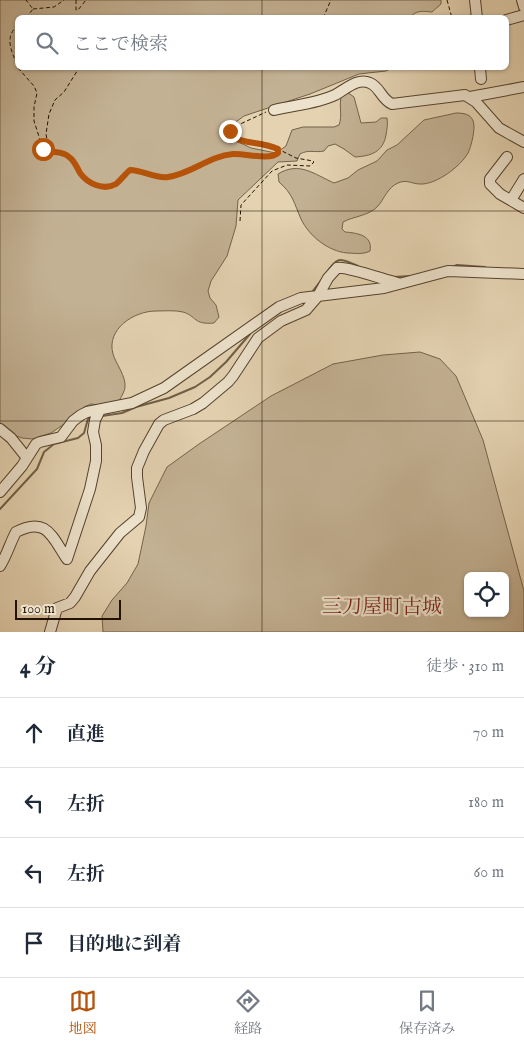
<!DOCTYPE html>
<html lang="ja">
<head>
<meta charset="utf-8">
<style>
	body { margin:0; font-family:"IM FELL English","Noto Serif JP",serif; background:#f6f6f7; color:#1f2937 }
	.controls { position:absolute; right:15px; bottom:15px; display:grid; overflow:hidden; border-radius:8px; box-shadow:0 1px 4px #0004 }
	.controls button { width:45px; height:45px; display:grid; place-items:center; padding:0; border:0; border-bottom:1px solid #e0e1e3; background:#fff; color:#1f2937; font:25px sans-serif }
	.scale { position:absolute; left:15px; bottom:12px; width:106px; box-sizing:border-box; padding-left:5px; border:2px solid #241200; border-top:0; font-size:14px; line-height:18px; white-space:nowrap; color:#241200; -webkit-text-stroke:4px #ede2cc; paint-order:stroke }
	.stop { position:absolute; width:15px; height:15px; margin:-11px; border:4px solid #b45309; border-radius:50%; background:#fff }
	.stop.end { background:#b45309; border-color:#fff; box-shadow:0 1px 5px #0008 }
	.list { margin:0; padding:0; list-style:none }
	h2 { display:flex; justify-content:space-between; align-items:center; height:65px; margin:0; padding:0 20px; font-size:21px }
	h2 small { font-size:16px; font-weight:400; color:#747a83 }
	.list li { display:grid; grid-template-columns:32px 1fr auto; gap:15px; align-items:center; box-sizing:border-box; height:70px; padding:0 20px; border-top:1px solid #e0e1e3 }
	.list b { display:block; font-size:19px; white-space:nowrap }
	.list em { font-size:16px; font-style:normal; color:#747a83 }
	.icon { flex:none; width:28px; height:28px; fill:none; stroke:currentColor; stroke-width:2; stroke-linecap:round; stroke-linejoin:round }
	.map { position:relative; flex:none; width:524px; height:632px; overflow:hidden }
	.search { position:absolute; background:#fff; box-shadow:0 1px 4px #0004; left:15px; right:15px; top:15px; height:55px; display:flex; align-items:center; gap:12px; box-sizing:border-box; padding:0 18px; border-radius:8px; color:#747a83; font-size:19px }
	.sheet { height:345px; background:#fff }
	nav { display:flex; justify-content:space-around; align-items:center; box-sizing:border-box; height:70px; border-top:1px solid #e0e1e3; background:#fff; font-size:14px; color:#747a83 }
	nav a { display:grid; justify-items:center; gap:2px }
	nav .on { color:#b45309 }
	.map>svg:first-child { display:block }
</style>
</head>
<body>
<div class="map">
<svg width="524" height="632" viewBox="0 0 524 632">
	<rect width="100%" height="100%" fill="#e4d2b1"/>
	<filter id="stains"><feTurbulence type="fractalNoise" baseFrequency=".004" numOctaves="4"/><feColorMatrix values="0 0 0 0 .2 0 0 0 0 .09 0 0 0 0 .02 0 0 0 .5 -.17"/></filter>
	<radialGradient id="worn" r=".72"><stop offset=".6" stop-color="#630" stop-opacity="0"/><stop offset="1" stop-color="#630" stop-opacity=".3"/></radialGradient>
	<path fill="#c3b193" stroke="#74624a" fill-rule="evenodd" d="M0,0H441V4L432,12C423,11 415,10 410,18H18V68H392L386,71L359,74L310,94L244,116L233,124L229,131L230,138L251,148L276,153L286,146L292,130L303,127H334L339,125C343,115 338,106 342,93L347,92L354,97L361,123L376,122L381,118H387C388,124 387,129 386,135C383,152 371,156 355,157L344,149L335,144L328,146L324,151C315,153 309,149 300,154L297,161L278,162L238,200L236,226L227,256L211,281L208,291L210,298L216,305L219,317L214,323C193,325 197,316 183,312C175,310 164,311 156,311C134,311 106,329 113,354C116,364 126,376 125,387C125,391 121,397 119,401L104,406L91,404L84,407L67,422L51,433L32,439L22,438L11,434L0,424Z
		M456,113C466,113 474,115 474,127C474,134 471,147 468,153C461,166 436,185 420,184C412,184 407,179 398,183C388,187 384,199 378,206C369,216 354,216 343,222L342,229L345,232C357,233 373,235 370,251C362,255 355,253 347,253C328,251 309,236 301,219C294,203 293,194 279,182L278,174C299,161 314,174 334,183L348,178L358,170L377,161L387,150L397,145L424,120Z
		M420,352L440,359L456,376L483,440L524,591V632H103L102,616L112,600L127,583L138,564L146,526L149,503L167,467L199,444L271,396L333,364L383,355ZM468,576H505V613H468Z"/>
	<g fill="none" stroke-linecap="round" stroke-linejoin="round">
		<path stroke="#705e46" stroke-width="2" d="M452,267L457,265L485,267
			M327,272C339,255 340,259 358,266
			M393,277L411,276
			M312,292L323,278
			M102,416L122,413L136,407L169,398L195,387L210,377L226,362L250,334
			M0,509L37,469L44,452L54,444L78,438L84,433L88,419L92,418"/>
		<g stroke="#54422c" stroke-width="12">
			<path id="minor" d="M475,0L477,18
				M522,0L524,7
				M506,20L524,15
				M480,68L481,79
				M470,97L524,87
				M274,110C294,105 316,104 335,95C345,90 357,77 370,83C380,87 381,99 392,104L465,95L476,102L499,128L524,142
				M507,157L490,179V184L500,194L524,208
				M511,200L524,179
				M0,429L11,438L27,458
				M0,492L22,466L36,444L40,442L61,437L73,421L81,415L87,412L132,403L164,388L279,307L301,298L384,288L448,271L524,274
				M0,566C7,555 10,543 16,532C47,516 52,537 67,559L90,489L96,461V445L93,432L95,420L100,410
				M50,632L57,608L70,603L75,597L90,571L120,533L139,517L141,508L137,477V468L144,451L159,424L164,420L193,409L203,403L228,382L233,376L258,338L281,321L306,310L318,296L328,278L337,268C346,266 385,280 398,283"/>
		</g>
		<path stroke="#241200" stroke-width="1" stroke-dasharray="4 2.5" stroke-linecap="butt" d="M76,0V10H78L86,0
			M447,0L452,18
			M33,9L54,7L64,0
			M26,18L33,9L26,0
			M323,18L331,0
			M18,25C4,37 11,51 18,66
			M18,68L34,86L37,93L34,107V121L43,149L50,152L61,153L69,156L84,177L99,186L112,185L130,170C142,170 153,178 164,178C184,177 199,161 218,157C235,152 254,156 272,156L277,154L278,149
			M49,151L46,134L49,114L55,100L64,92L79,68
			M240,221L241,205L272,171L287,165L310,166L314,162L313,161L296,158L272,146L248,143L230,136V131L234,127L266,112"/>
		<use href="#minor" stroke="#ede2cc" stroke-width="10"/>
	</g>
	<g fill="none" stroke-linecap="round" stroke-linejoin="round">
		<path stroke="#b45309" stroke-width="6" d="M43,149C51,154 62,150 69,157C75,161 77,168 80,173C88,184 104,191 116,184C121,180 125,174 130,170C143,170 155,179 168,177C191,174 209,156 233,154C245,153 269,161 278,153V149C263,142 246,144 231,137L230,131"/>
	</g>
	<path fill="none" stroke="#241200" stroke-width="1" stroke-opacity="0.55" d="M262,0V18M262,68V632M0,211H524M0,421H524"/>
	<g text-anchor="middle" dominant-baseline="central" stroke-width="4.5" stroke-linejoin="round" paint-order="stroke">
		<g font-size="20" fill="#7a1f14" stroke="#ede2cc">
			<text x="382" y="607">三刀屋町古城</text>
		</g>
	</g>
	<rect width="100%" height="100%" filter="url(#stains)"/>
	<rect width="100%" height="100%" fill="url(#worn)"/>
</svg>
<div class="controls">
<button><svg class="icon" aria-label="locate" viewBox="0 0 24 24"><circle cx="12" cy="12" r="6"/><path d="M12 2v4M12 18v4M2 12h4M18 12h4"/></svg></button>
</div>
<div class="scale">100 m</div>
<div class="stop" style="left:43px;top:149px"></div>
<div class="stop end" style="left:230px;top:131px"></div>
<div class="search"><svg class="icon" aria-label="search" viewBox="0 0 24 24"><circle cx="10" cy="10" r="6"/><path d="M15 15l6 6"/></svg>ここで検索</div>
</div>
<section class="sheet">
<h2>4 分<small>徒歩 · 310 m</small></h2>
<ul class="list">
<li><svg class="icon" aria-label="ahead" viewBox="0 0 24 24"><path d="M12 20V5M6 11l6-6 6 6"/></svg><div><b>直進</b></div><em>70 m</em></li>
<li><svg class="icon" aria-label="left" viewBox="0 0 24 24"><path d="M17 20v-9H6M10 6l-5 5 5 5"/></svg><div><b>左折</b></div><em>180 m</em></li>
<li><svg class="icon" aria-label="left" viewBox="0 0 24 24"><path d="M17 20v-9H6M10 6l-5 5 5 5"/></svg><div><b>左折</b></div><em>60 m</em></li>
<li><svg class="icon" aria-label="arrive" viewBox="0 0 24 24"><path d="M6 21V4h12l-3 4 3 4H6"/></svg><div><b>目的地に到着</b></div></li>
</ul>
</section>
<nav>
<a class="on"><svg class="icon" aria-label="map" viewBox="0 0 24 24"><path d="M3 6l6-2 6 2 6-2v14l-6 2-6-2-6 2zM9 4v14M15 6v14"/></svg>地図</a>
<a><svg class="icon" aria-label="directions" viewBox="0 0 24 24"><path d="M12 3l9 9-9 9-9-9zM9 14v-3h6M13 9l2 2-2 2"/></svg>経路</a>
<a><svg class="icon" aria-label="saved" viewBox="0 0 24 24"><path d="M7 4h10v16l-5-4-5 4z"/></svg>保存済み</a>
</nav>
</body>
</html>
